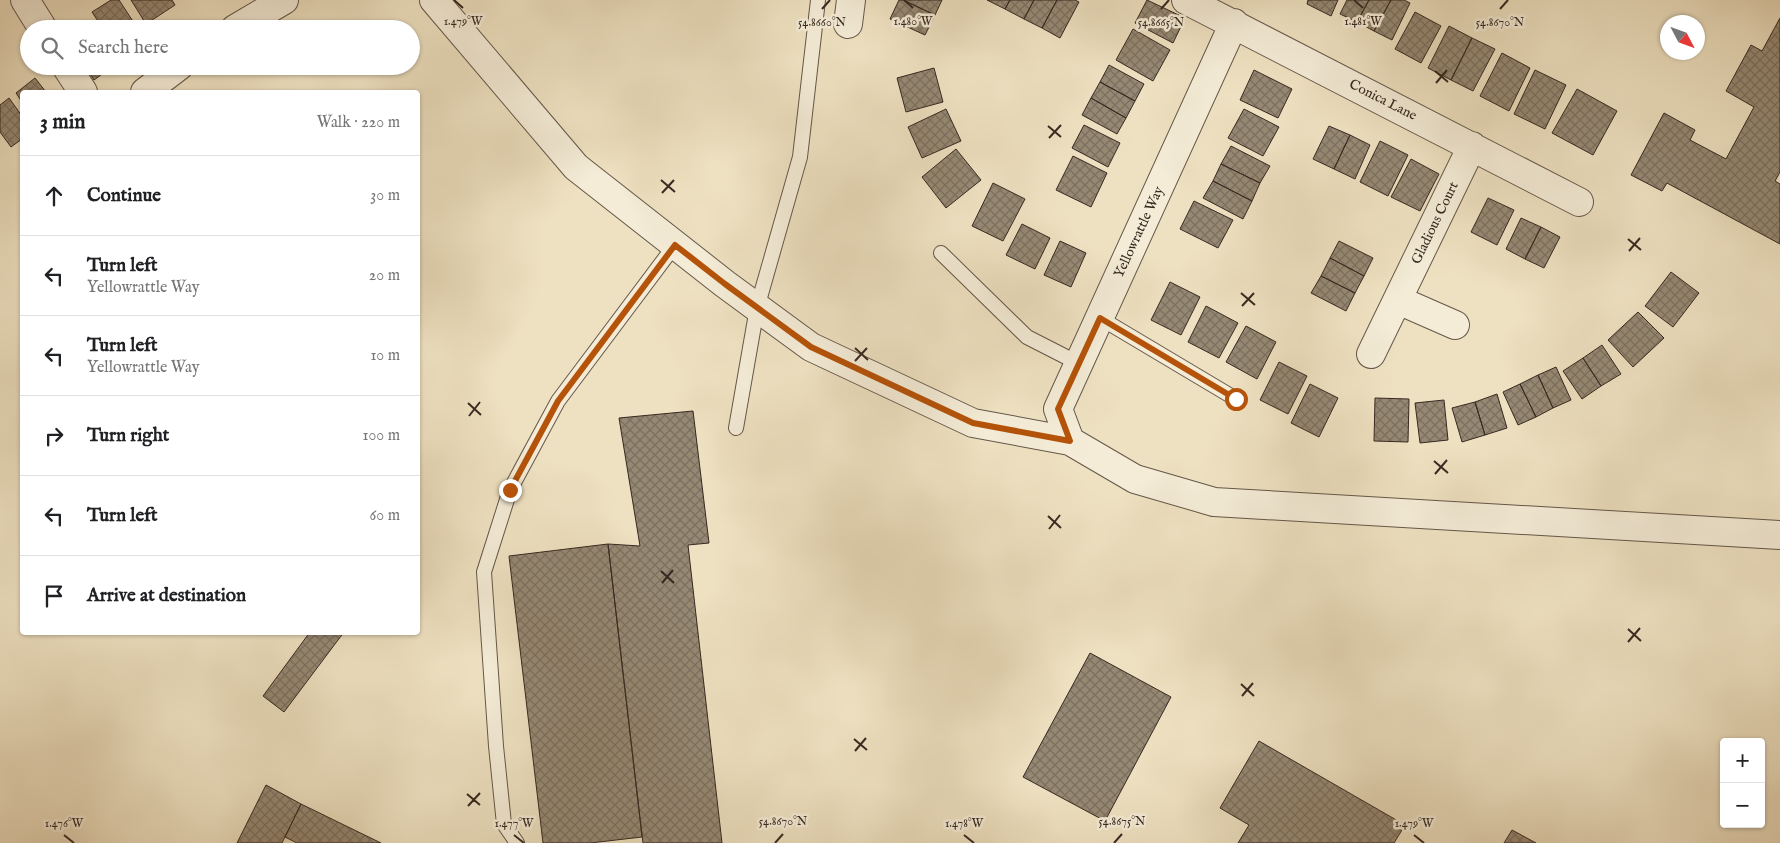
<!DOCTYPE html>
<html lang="en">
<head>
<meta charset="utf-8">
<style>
	body { margin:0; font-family:"IM FELL English",serif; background:#f6f6f6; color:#202124 }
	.controls { position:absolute; right:15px; bottom:15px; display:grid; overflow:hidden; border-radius:5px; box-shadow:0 1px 4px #0004 }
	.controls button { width:45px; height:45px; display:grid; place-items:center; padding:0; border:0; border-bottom:1px solid #e0e0e0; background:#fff; color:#202124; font:25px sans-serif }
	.compass { position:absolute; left:1660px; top:15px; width:45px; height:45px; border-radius:50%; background:#fff; box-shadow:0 1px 4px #0004; rotate:131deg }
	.stop { position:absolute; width:15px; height:15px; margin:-11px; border:4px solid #b45309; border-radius:50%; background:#fff }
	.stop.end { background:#b45309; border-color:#fff; box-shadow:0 1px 5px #0008 }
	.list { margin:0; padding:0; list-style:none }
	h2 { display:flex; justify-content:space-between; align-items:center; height:65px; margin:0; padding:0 20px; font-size:21px }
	h2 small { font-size:16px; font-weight:400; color:#757577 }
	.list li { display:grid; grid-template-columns:32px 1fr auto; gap:15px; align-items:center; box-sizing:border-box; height:80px; padding:0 20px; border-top:1px solid #e0e0e0 }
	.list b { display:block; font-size:19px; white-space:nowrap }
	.list p { margin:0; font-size:16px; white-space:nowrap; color:#757577 }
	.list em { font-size:16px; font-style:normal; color:#757577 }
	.icon { flex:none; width:28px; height:28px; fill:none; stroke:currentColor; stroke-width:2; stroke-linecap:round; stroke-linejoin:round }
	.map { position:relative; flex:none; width:1780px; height:843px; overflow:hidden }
	.search { position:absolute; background:#fff; box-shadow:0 1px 4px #0004; left:20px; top:20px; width:400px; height:55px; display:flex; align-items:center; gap:12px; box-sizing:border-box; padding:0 18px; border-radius:28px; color:#757577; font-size:19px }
	.panel { position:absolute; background:#fff; box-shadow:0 1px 4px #0004; left:20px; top:90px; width:400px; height:545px; border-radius:5px }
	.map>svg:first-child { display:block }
</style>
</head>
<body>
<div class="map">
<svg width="1780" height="843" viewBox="0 0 1780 843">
	<defs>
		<pattern id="building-cross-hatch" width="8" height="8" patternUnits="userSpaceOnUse" patternTransform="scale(1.25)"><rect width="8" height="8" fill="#968974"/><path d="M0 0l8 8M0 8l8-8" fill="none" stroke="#7b705f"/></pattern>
	</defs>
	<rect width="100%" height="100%" fill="#eee1c1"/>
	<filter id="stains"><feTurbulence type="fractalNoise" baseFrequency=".004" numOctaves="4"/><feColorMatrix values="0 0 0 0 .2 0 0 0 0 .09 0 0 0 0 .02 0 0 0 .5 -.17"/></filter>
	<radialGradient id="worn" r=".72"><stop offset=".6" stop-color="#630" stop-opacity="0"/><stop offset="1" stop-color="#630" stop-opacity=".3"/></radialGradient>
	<path fill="url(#building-cross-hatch)" stroke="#372921" d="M111,0H119L138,29H103L92,12Z
		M131,0H172L175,5L146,24Z
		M899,0H903L935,15L925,35L890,19Z
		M903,0H942L935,15Z
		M987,0H1010L1005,9Z
		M1010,0H1034L1024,19L1005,9Z
		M1034,0H1057L1042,28L1024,19Z
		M1057,0H1075L1079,2L1060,38L1042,28Z
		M1147,0L1185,18L1173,43L1135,23Z
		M1308,0H1338L1331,16L1307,4Z
		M1347,0H1369L1357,22L1340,14Z
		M1369,0H1391L1374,31L1357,22Z
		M1391,0H1404L1410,3L1392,40L1374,31Z
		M1415,12L1441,26L1421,63L1395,49Z
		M1780,18V172L1775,181L1780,184V244L1667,183L1662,191L1631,175L1664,113L1695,130L1690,140L1726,159L1754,107L1726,91L1751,45L1762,51Z
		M1449,26L1472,38L1451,80L1428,68Z
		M1133,29L1170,50L1153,81L1116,60Z
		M1472,38L1495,49L1473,91L1451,80Z
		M1502,53L1530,68L1509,111L1480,96Z
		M1109,65L1144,84L1135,101L1100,82Z
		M85,66H113L94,80Z
		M934,68L943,102L906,112L897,78Z
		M1254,70L1292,89L1278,118L1240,100Z
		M1535,70L1566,85L1545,129L1514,114Z
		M35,78L46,92H22V102L16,93Z
		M1100,82L1135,101L1126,118L1091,98Z
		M1577,89L1617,111L1593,155L1552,133Z
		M9,98L22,116V139L11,147L0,132V105Z
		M1091,98L1126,118L1117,134L1082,115Z
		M946,109L961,141L922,158L908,127Z
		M1244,109L1279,127L1263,156L1228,138Z
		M1084,125L1120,143L1108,167L1072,148Z
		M1329,126L1350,135L1334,169L1313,159Z
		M1350,135L1370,145L1355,179L1334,169Z
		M1380,141L1408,155L1388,196L1360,182Z
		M1231,146L1270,166L1260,183L1221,164Z
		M956,149L981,180L946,208L922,177Z
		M1073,156L1107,173L1091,207L1056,190Z
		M1411,159L1439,174L1420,211L1391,197Z
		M1221,164L1260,183L1252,201L1213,181Z
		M1213,181L1252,201L1243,219L1203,198Z
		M993,183L1025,199L1003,241L972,226Z
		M1488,198L1514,210L1497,245L1471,232Z
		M1194,201L1233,220L1218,248L1180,229Z
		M1521,218L1541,227L1525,259L1506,249Z
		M1022,224L1050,238L1035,269L1006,255Z
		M1541,227L1560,237L1544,268L1525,259Z
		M1060,241L1086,253L1071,287L1044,275Z
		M1339,241L1373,258L1364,276L1330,258Z
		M1330,258L1364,276L1355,293L1321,276Z
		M1671,272L1699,293L1673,327L1645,306Z
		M1321,276L1355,293L1346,311L1311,293Z
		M1170,282L1200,297L1181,335L1151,320Z
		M1206,306L1238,323L1219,358L1188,342Z
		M1638,312L1664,338L1633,367L1608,340Z
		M1246,326L1276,342L1257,379L1226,362Z
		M1602,345L1621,374L1601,386L1583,358Z
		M1583,358L1601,386L1582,399L1563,371Z
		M1279,362L1307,376L1288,414L1260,400Z
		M1556,367L1571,400L1553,408L1538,375Z
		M1538,375L1553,408L1536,417L1520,384Z
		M1310,384L1338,398L1319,437L1291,423Z
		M1520,384L1536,417L1518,425L1503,392Z
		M1497,394L1507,428L1485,435L1475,402Z
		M1375,398L1409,399L1408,442L1374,441Z
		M1444,400L1448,440L1420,443L1415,403Z
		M1475,402L1485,435L1462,442L1452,408Z
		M693,411L709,543L688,545L722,843H643L608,544L640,546L619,418Z
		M608,544L642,837L590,843H543L509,556Z
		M310,632H344L284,712L263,696Z
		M1090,653L1171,697L1105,821L1023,777Z
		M1259,741L1405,825L1394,843H1238L1249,825L1220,808Z
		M266,785L301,804L282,843H237Z
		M301,804L381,843H297L285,837Z
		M1512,830L1536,843H1504Z"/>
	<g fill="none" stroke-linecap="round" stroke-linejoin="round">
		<g stroke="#655749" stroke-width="16">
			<path id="lane" d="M941,253L1027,337L1078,363
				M1100,318L1236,399
				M736,428L757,308L800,157L818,0
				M517,843L504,824L496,746L484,572L510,490L558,401L675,245"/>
		</g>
		<g stroke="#655749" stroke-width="30">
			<path id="street" d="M25,0L43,29
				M434,0L576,167L725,284L811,347L973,423L1070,441L1135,479L1214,502L1780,535
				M1186,0L1579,202
				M848,24L851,0
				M235,29L284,0
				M66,66L83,92
				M145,92L179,66
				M1398,300L1455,325
				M1371,354L1472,146
				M1070,441L1058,409L1234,23"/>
		</g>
		<use href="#lane" stroke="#f4ecd7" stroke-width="14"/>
		<use href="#street" stroke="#f4ecd7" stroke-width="28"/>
	</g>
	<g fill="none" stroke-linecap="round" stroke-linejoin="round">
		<path stroke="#b45309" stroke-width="6" d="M510,490L558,401L675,245L725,284L811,347L973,423L1070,441L1058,409L1100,318L1236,399"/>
	</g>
	<path fill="none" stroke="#372921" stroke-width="2" d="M454,0L463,8M904,0L913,8M1354,0L1363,8M822,9L830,0M1161,9L1169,0M1500,9L1508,0M1435,71L1448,82M1436,83L1447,70M1048,126L1061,137M1049,138L1061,125M661,180L675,192M662,193L674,180M1628,239L1641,250M1629,251L1640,238M1241,293L1255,305M1242,306L1254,293M855,348L868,360M855,361L867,348M468,403L481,415M469,416L480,402M1434,461L1448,473M1435,474L1447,460M1048,516L1061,528M1049,529L1060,515M661,571L674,583M662,583L673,570M1628,629L1641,641M1628,642L1640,628M1241,684L1254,696M1242,696L1253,683M854,739L867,750M855,751L866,738M467,794L480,805M468,806L480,793M64,835L74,843M514,835L524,843M964,835L974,843M1414,835L1424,843M775,843L783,834M1114,843L1122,834"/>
	<g text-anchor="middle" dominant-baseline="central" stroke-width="5" stroke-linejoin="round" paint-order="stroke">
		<g font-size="14" fill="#372921" stroke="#f4ecd7">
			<text transform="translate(1383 100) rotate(27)">Conica Lane</text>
			<text transform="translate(1435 223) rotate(-64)">Gladious Court</text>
			<text transform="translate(1139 232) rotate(-65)">Yellowrattle Way</text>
		</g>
	</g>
	<g font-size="12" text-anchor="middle" fill="#372921" stroke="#f4ecd7" stroke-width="5" stroke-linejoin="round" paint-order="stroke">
		<text x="463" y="25">1.479°W</text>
		<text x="913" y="25">1.480°W</text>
		<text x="1363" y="25">1.481°W</text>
		<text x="822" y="26">54.8660°N</text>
		<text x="1161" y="26">54.8665°N</text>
		<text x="1500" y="26">54.8670°N</text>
		<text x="783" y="825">54.8670°N</text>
		<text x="1122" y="825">54.8675°N</text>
		<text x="64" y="827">1.476°W</text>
		<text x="514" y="827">1.477°W</text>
		<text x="964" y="827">1.478°W</text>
		<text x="1414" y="827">1.479°W</text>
	</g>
	<rect width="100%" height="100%" filter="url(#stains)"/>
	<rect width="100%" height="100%" fill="url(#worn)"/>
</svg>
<div class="controls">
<button>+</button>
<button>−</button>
</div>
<svg class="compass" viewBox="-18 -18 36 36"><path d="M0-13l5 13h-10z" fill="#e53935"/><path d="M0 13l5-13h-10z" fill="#757577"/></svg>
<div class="stop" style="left:1236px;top:399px"></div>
<div class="stop end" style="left:510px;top:490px"></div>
<div class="search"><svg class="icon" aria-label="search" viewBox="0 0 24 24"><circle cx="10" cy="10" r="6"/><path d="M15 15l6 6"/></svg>Search here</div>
<section class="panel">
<h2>3 min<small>Walk · 220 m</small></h2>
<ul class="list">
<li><svg class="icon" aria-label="ahead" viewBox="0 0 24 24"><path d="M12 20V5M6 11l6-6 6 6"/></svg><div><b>Continue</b></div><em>30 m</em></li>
<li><svg class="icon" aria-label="left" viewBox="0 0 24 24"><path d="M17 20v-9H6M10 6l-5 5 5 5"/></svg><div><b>Turn left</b><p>Yellowrattle Way</p></div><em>20 m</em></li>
<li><svg class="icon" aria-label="left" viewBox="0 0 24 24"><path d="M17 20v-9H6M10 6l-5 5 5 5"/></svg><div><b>Turn left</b><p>Yellowrattle Way</p></div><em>10 m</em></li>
<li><svg class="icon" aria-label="right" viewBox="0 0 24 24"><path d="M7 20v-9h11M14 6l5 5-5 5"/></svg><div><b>Turn right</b></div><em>100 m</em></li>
<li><svg class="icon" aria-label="left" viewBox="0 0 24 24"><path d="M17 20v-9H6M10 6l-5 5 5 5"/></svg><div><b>Turn left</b></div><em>60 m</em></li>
<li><svg class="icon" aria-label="arrive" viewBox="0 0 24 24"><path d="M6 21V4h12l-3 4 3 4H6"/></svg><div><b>Arrive at destination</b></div></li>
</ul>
</section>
</div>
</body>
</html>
